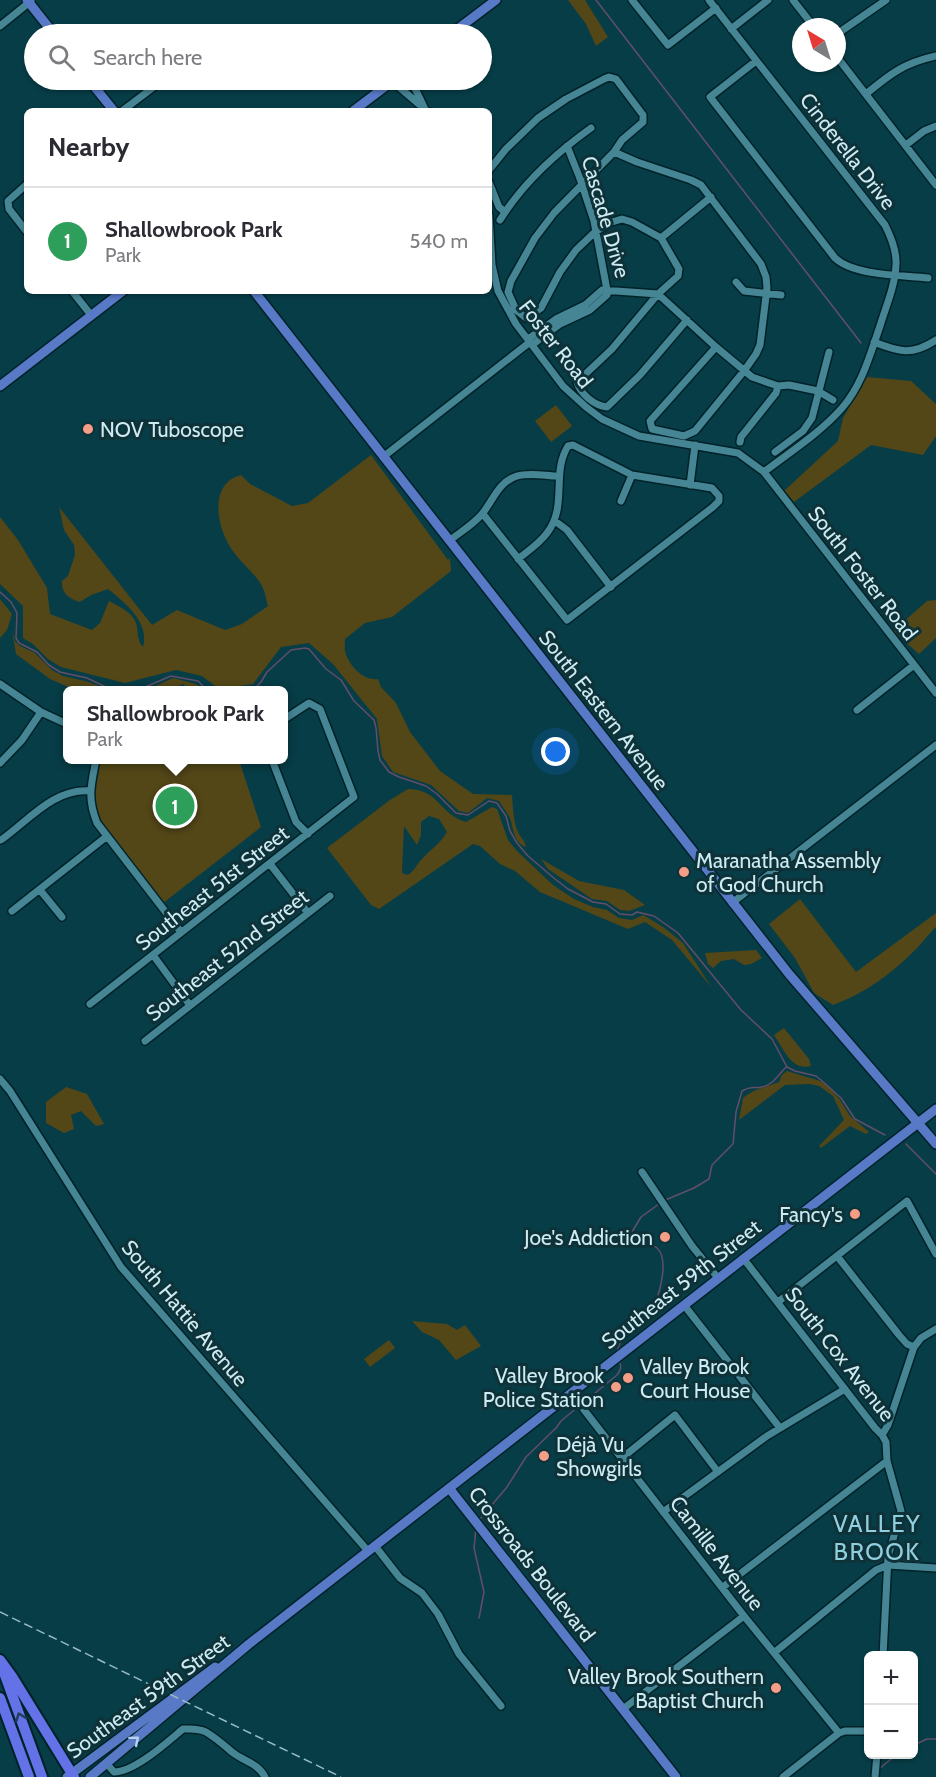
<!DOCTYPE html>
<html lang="en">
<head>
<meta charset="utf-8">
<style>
	body { margin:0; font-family:Cabin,sans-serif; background:#f2f2f3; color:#2b2b33 }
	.controls { position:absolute; right:18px; bottom:18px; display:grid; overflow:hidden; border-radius:9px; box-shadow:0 2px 4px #0004 }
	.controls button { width:54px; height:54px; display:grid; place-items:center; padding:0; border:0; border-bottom:2px solid #e1e1e2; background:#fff; color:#2b2b33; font:30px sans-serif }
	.compass { position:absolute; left:792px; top:18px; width:54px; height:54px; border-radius:50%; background:#fff; box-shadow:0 2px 4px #0004; rotate:322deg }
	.you { position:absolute; left:556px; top:752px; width:21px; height:21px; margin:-15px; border:4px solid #fff; border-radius:50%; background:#1a73e8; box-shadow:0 0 0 9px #1a73e833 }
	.badge { display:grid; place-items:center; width:39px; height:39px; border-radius:50%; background:#855f59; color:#fff; font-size:20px; font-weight:700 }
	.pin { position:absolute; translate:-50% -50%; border:3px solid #fff; box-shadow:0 2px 6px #0006 }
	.popup { position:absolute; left:63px; top:686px; width:225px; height:78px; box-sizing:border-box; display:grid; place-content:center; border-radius:9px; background:#fff; filter:drop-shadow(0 2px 4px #0005); font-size:20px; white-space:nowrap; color:#7c7c81 }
	.popup b { font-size:22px; color:#2b2b33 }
	.popup::after { content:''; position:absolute; left:50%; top:100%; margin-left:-12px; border:12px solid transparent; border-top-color:#fff }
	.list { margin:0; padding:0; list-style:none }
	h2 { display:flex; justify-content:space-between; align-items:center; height:78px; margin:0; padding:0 24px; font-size:26px }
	h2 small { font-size:20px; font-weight:400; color:#7c7c81 }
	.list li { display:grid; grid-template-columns:39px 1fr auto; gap:18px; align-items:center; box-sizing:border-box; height:108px; padding:0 24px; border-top:2px solid #e1e1e2 }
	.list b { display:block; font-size:22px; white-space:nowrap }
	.list p { margin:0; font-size:20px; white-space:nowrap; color:#7c7c81 }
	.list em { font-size:20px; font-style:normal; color:#7c7c81 }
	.icon { flex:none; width:33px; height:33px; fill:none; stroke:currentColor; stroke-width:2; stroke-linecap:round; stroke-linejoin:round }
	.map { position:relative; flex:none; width:936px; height:1777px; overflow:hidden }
	.search { position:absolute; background:#fff; box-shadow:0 2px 4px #0004; left:24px; top:24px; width:468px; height:66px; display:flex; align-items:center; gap:15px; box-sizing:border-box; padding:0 21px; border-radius:33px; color:#7c7c81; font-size:22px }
	.panel { position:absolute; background:#fff; box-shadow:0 2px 4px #0004; left:24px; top:108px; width:468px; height:186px; border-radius:9px }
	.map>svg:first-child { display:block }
</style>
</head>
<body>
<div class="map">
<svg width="936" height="1777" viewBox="0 0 936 1777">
	<rect width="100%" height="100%" fill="#073d47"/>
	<path fill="#534718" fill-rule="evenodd" d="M568,0H585L608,37L596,46L586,24Z
		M867,377L911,381L936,404V436L923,455L871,445L794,502L784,491L838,441L843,418Z
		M556,405L572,426L551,442L535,421Z
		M371,455L448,560L450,558L451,571L392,617L365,623L345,639C345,644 344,650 346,654C350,667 364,681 378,679L381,687L396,703L410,732L440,771L473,794L512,795C513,808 513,823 519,834C522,839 525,841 526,847C513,842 514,829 510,818C507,812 502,806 499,801L487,798L468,813L459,811L431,785L393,772L382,756L377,719L333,664L309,643L281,647L253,684L219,689L202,676L176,670L125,683L61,667L48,659L33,644L23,638V606L0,584V517L18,540L47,588L50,614L92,630L100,623L109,601C118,606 128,610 134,619C140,628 135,639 143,647C150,622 125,603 108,589L91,595L80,602C69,599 61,593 62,581L68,576L75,555L74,545L64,530L59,507L152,625L177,610L225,630L242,624L268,606C266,599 265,591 261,584C252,570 237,560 229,545C216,523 210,483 241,475L250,484L292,506L308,503Z
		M0,599L12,614L7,630L0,638Z
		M936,600V638L919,654L893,631L927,601Z
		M12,630L15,641L20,646L35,653L52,670L63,676L89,682L109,690H75L50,679L16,654Z
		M173,678L196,684L203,690H189L183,684L170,690H147Z
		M100,760H239L261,827L163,903L103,827C89,800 95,788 100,760Z
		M408,789C439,789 440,815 466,822L492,807L497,809L508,840L517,851L553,885L574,899L593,907L607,910L619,918L632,920L643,915L663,927L683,943L712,988L672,940L645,922L628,929L540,892L515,871L500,864L480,846L473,844L379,909L371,905L327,848L390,800ZM429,816L439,819L447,832C440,844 429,851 420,861C416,866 414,871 408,875L402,873L404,826L417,845L421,835V822Z
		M541,859L579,881L624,890L645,905L629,911L620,910L607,901L592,899L548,869Z
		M800,899L856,972L936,913V927C928,934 922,944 914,951C890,975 865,993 833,1005L814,993L795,958L769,924Z
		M756,950L762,958L751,964L744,965L734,959L721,961L713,968L708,964L705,953Z
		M784,1028L809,1059L811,1066C791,1071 784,1049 774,1035Z
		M787,1071L820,1081L828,1086L840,1100L850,1116L869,1132L866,1134L850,1126L821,1148L819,1146L844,1120L833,1096L819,1086L809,1084L785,1085L739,1120L743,1098C753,1089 767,1087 779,1082L782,1075Z
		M66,1087L87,1094L104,1124L96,1126L81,1111L71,1115L74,1129L64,1133L46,1123V1102Z
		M412,1321L447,1324L457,1330L465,1325L481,1346L456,1360L439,1340L422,1332Z
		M389,1340L395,1348L370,1367L364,1359Z"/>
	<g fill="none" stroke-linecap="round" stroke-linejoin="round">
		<path stroke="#634e6a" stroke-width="1.5" d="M596,0L861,343
			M0,592L11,602L17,613L16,638L19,643L37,652L49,665L60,672L87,678L108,688L129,690
			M138,690L171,676L198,681L207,690
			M234,690L254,689L261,682L267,672L291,650L305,648L309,649L326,669L341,680L354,701L374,720L376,728L378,751L380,760L389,772L399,777L426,786L437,794L456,813L468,815L489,801L497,803L506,816L510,831L517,843L528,856L555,879L568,889L593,902L606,904L620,914L632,915L637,912L654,916L678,933L741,1010L772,1039L787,1067L795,1071L816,1076L821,1080L841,1098L855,1119L885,1135
			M906,1144L936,1174
			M663,1201L694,1188L709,1179L712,1165L733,1144L736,1112L742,1091C752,1085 753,1089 762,1087C773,1085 779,1074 786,1067
			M617,1353C619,1334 641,1327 651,1311C659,1298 670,1260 657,1248C649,1240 635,1247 632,1232L641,1217L659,1204
			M583,1403L617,1375C621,1369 622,1367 619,1361
			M480,1519L507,1487L526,1457L556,1428L561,1421L579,1406
			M476,1528L474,1548L484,1592L479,1618
			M914,1745L927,1739H936
			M879,1769L897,1754"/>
		<g stroke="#002229" stroke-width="10">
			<path id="minor" d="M632,0L668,45L716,8
				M709,0L885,225C891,237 897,251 896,265C895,286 886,306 880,326C870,355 862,385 842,408C820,433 790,452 764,472
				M793,0L814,27
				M0,26L31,1
				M731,29L768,0
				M837,34L886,0
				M837,57L936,185
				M756,61L710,97L835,258C854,276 902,275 928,278
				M411,80L424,107
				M392,81L427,111
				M866,94C890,74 904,63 936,56
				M122,111L163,80
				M906,145L924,131L936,126
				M567,146L579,176L594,221L607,290
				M614,152L637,162L691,180L701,185L761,264L766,277L767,288L760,345L756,354L744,371L695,431L684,436L652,429L650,421L716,347
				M489,170L506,149L538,118L566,99L604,79L609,77L616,79L643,115V122L622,140L614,152L554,213L535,238L511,281L508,292L516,310L526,318L541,308L560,272L576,250L595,232L612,222L622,219L632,222L661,238L679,269L678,276L658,294L612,349L577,382C580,394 595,406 607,407L640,375L687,320
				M489,182L499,207L505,212
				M27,184L8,201L9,209L27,232
				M489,215L492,265L498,291L516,324L563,386L586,407L602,419L639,436L738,453L764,472L936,693
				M500,220C523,183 556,153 591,128
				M661,238L711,197
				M736,282L744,291L781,295
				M72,291L91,315
				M528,339L556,319L585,305L602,290L658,294L716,347L752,377L778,386L789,385L818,391L833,400
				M874,342C899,352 912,356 936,340
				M532,345L560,324L590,310L607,295V290
				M740,442L741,437L776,393L778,386
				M775,452L803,431L812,418L829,352
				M383,457L530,342
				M690,485L695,445
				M621,501L632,475
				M483,514L567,620L713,507L719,501V496L712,488L632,475L573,445L568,446C551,473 568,506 547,533C540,543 528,551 518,559
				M555,521L567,530L611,587
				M449,541C459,533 474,524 482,514C493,501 498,482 517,476C530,472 546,476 559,476
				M0,684L41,712L67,724
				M857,710L914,665
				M96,760C91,785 87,798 97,823L181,932
				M272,760L296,822L308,834
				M0,763L22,740L41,712
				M1,840C28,821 54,788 90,791
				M270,864L308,913
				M40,890L62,917
				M732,903L936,745
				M12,911L106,837
				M153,955L189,1004
				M90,1004L354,797L320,709L309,703L283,720
				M145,1041L330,896
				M0,1079L10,1091L121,1267L368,1551
				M642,1172L692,1246L718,1278
				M837,1256L899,1335L907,1344L914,1347
				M743,1258L875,1428L882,1435L886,1442L887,1461L901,1511L888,1557L883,1656
				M778,1302L907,1201L936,1254
				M684,1305L780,1428
				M571,1393L744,1616L839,1733
				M882,1435L888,1425L914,1347L921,1338L936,1329
				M622,1458L675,1415L718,1472
				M663,1512L767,1436L845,1389
				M375,1546L400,1578L422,1593L438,1614L459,1654L501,1706
				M723,1587L887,1461
				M775,1652L876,1570L888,1565L936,1568
				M623,1709L744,1616
				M107,1764L114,1772C135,1772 167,1742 183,1729C191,1729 199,1728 206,1732C216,1738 224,1745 232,1752C243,1761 258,1763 265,1777
				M783,1777L839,1733L845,1731H868
				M875,1777L877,1754"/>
		</g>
		<g stroke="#002229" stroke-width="12">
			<path id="major" d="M27,0L54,34
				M451,34L496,0
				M89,80L114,111
				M353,111L394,80
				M254,291L789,974L936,1144
				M0,386L123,291
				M449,1488L676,1777
				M67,1777L215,1667
				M90,1777L249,1644L936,1109"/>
		</g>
		<g stroke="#002229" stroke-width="14">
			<path id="highway" d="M0,1660L13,1678L74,1777
				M2,1667L42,1777
				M0,1698L29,1777"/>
		</g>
		<use href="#minor" stroke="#468594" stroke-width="7"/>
		<use href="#major" stroke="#587ac6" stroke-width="9"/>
		<use href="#highway" stroke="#6472e7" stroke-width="10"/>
		<path stroke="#96bbc4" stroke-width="1.5" stroke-dasharray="9 4.5" stroke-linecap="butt" d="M0,1612L341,1777"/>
	</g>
	<defs><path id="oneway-chevron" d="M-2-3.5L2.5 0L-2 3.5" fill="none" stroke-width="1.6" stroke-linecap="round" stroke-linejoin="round" transform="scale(1.5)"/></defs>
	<use stroke="#203e5b" href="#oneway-chevron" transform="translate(20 1717) rotate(-110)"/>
	<use stroke="#b5d4ea" href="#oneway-chevron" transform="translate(135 1740) rotate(-40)"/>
	<g fill="#f49e88" stroke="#0f3138" stroke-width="2">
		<circle cx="88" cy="429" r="6"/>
		<circle cx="684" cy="872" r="6"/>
		<circle cx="855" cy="1214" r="6"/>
		<circle cx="665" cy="1237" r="6"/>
		<circle cx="628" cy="1378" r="6"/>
		<circle cx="616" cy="1387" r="6"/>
		<circle cx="544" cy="1456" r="6"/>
		<circle cx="776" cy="1688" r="6"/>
	</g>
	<g text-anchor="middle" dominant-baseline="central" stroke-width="6" stroke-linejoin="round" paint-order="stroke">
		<g font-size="21" fill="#ccebf3" stroke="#0f3138">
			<text transform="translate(848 151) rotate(52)">Cinderella Drive</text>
			<text transform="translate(606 217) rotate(74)">Cascade Drive</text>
			<text transform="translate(556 344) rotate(52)">Foster Road</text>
			<text transform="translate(863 573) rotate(52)">South Foster Road</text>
			<text transform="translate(604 710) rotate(52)">South Eastern Avenue</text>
			<text transform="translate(212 888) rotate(-38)">Southeast 51st Street</text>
			<text transform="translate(227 955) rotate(-38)">Southeast 52nd Street</text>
			<text transform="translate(681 1284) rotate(-38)">Southeast 59th Street</text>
			<text transform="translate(185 1313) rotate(50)">South Hattie Avenue</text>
			<text transform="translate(840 1354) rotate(52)">South Cox Avenue</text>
			<text transform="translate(717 1553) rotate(52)">Camille Avenue</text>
			<text transform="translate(532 1564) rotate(52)">Crossroads Boulevard</text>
			<text transform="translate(148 1696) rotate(-36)">Southeast 59th Street</text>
		</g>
		<g font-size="21" fill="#ccebf3" stroke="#0f3138" text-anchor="start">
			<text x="100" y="429">NOV Tuboscope</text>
			<text x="696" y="860">Maranatha Assembly<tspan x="696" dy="24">of God Church</tspan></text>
			<text x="843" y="1214" text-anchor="end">Fancy's</text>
			<text x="653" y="1237" text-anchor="end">Joe's Addiction</text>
			<text x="640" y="1366">Valley Brook<tspan x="640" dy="24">Court House</tspan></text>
			<text x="604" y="1375" text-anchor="end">Valley Brook<tspan x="604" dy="24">Police Station</tspan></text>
			<text x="556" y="1444">Déjà Vu<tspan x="556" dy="24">Showgirls</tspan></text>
			<text x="764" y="1676" text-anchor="end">Valley Brook Southern<tspan x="764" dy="24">Baptist Church</tspan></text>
		</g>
		<g font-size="24" letter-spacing="1.5" fill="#8fcfdf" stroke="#0f3138">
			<text x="877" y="1523">VALLEY<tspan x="877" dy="28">BROOK</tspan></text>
		</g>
	</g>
</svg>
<div class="controls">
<button>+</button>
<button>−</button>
</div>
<svg class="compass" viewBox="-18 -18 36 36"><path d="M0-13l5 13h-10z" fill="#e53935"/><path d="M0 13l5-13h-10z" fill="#7c7c81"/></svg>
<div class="you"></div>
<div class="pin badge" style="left:175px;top:806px;background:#2e9e5b">1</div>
<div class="popup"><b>Shallowbrook Park</b>Park</div>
<div class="search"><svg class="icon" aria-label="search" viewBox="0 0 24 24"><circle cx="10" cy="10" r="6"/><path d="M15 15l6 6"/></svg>Search here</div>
<section class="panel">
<h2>Nearby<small></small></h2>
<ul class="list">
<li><span class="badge" style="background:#2e9e5b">1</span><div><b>Shallowbrook Park</b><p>Park</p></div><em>540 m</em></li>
</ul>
</section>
</div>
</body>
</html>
